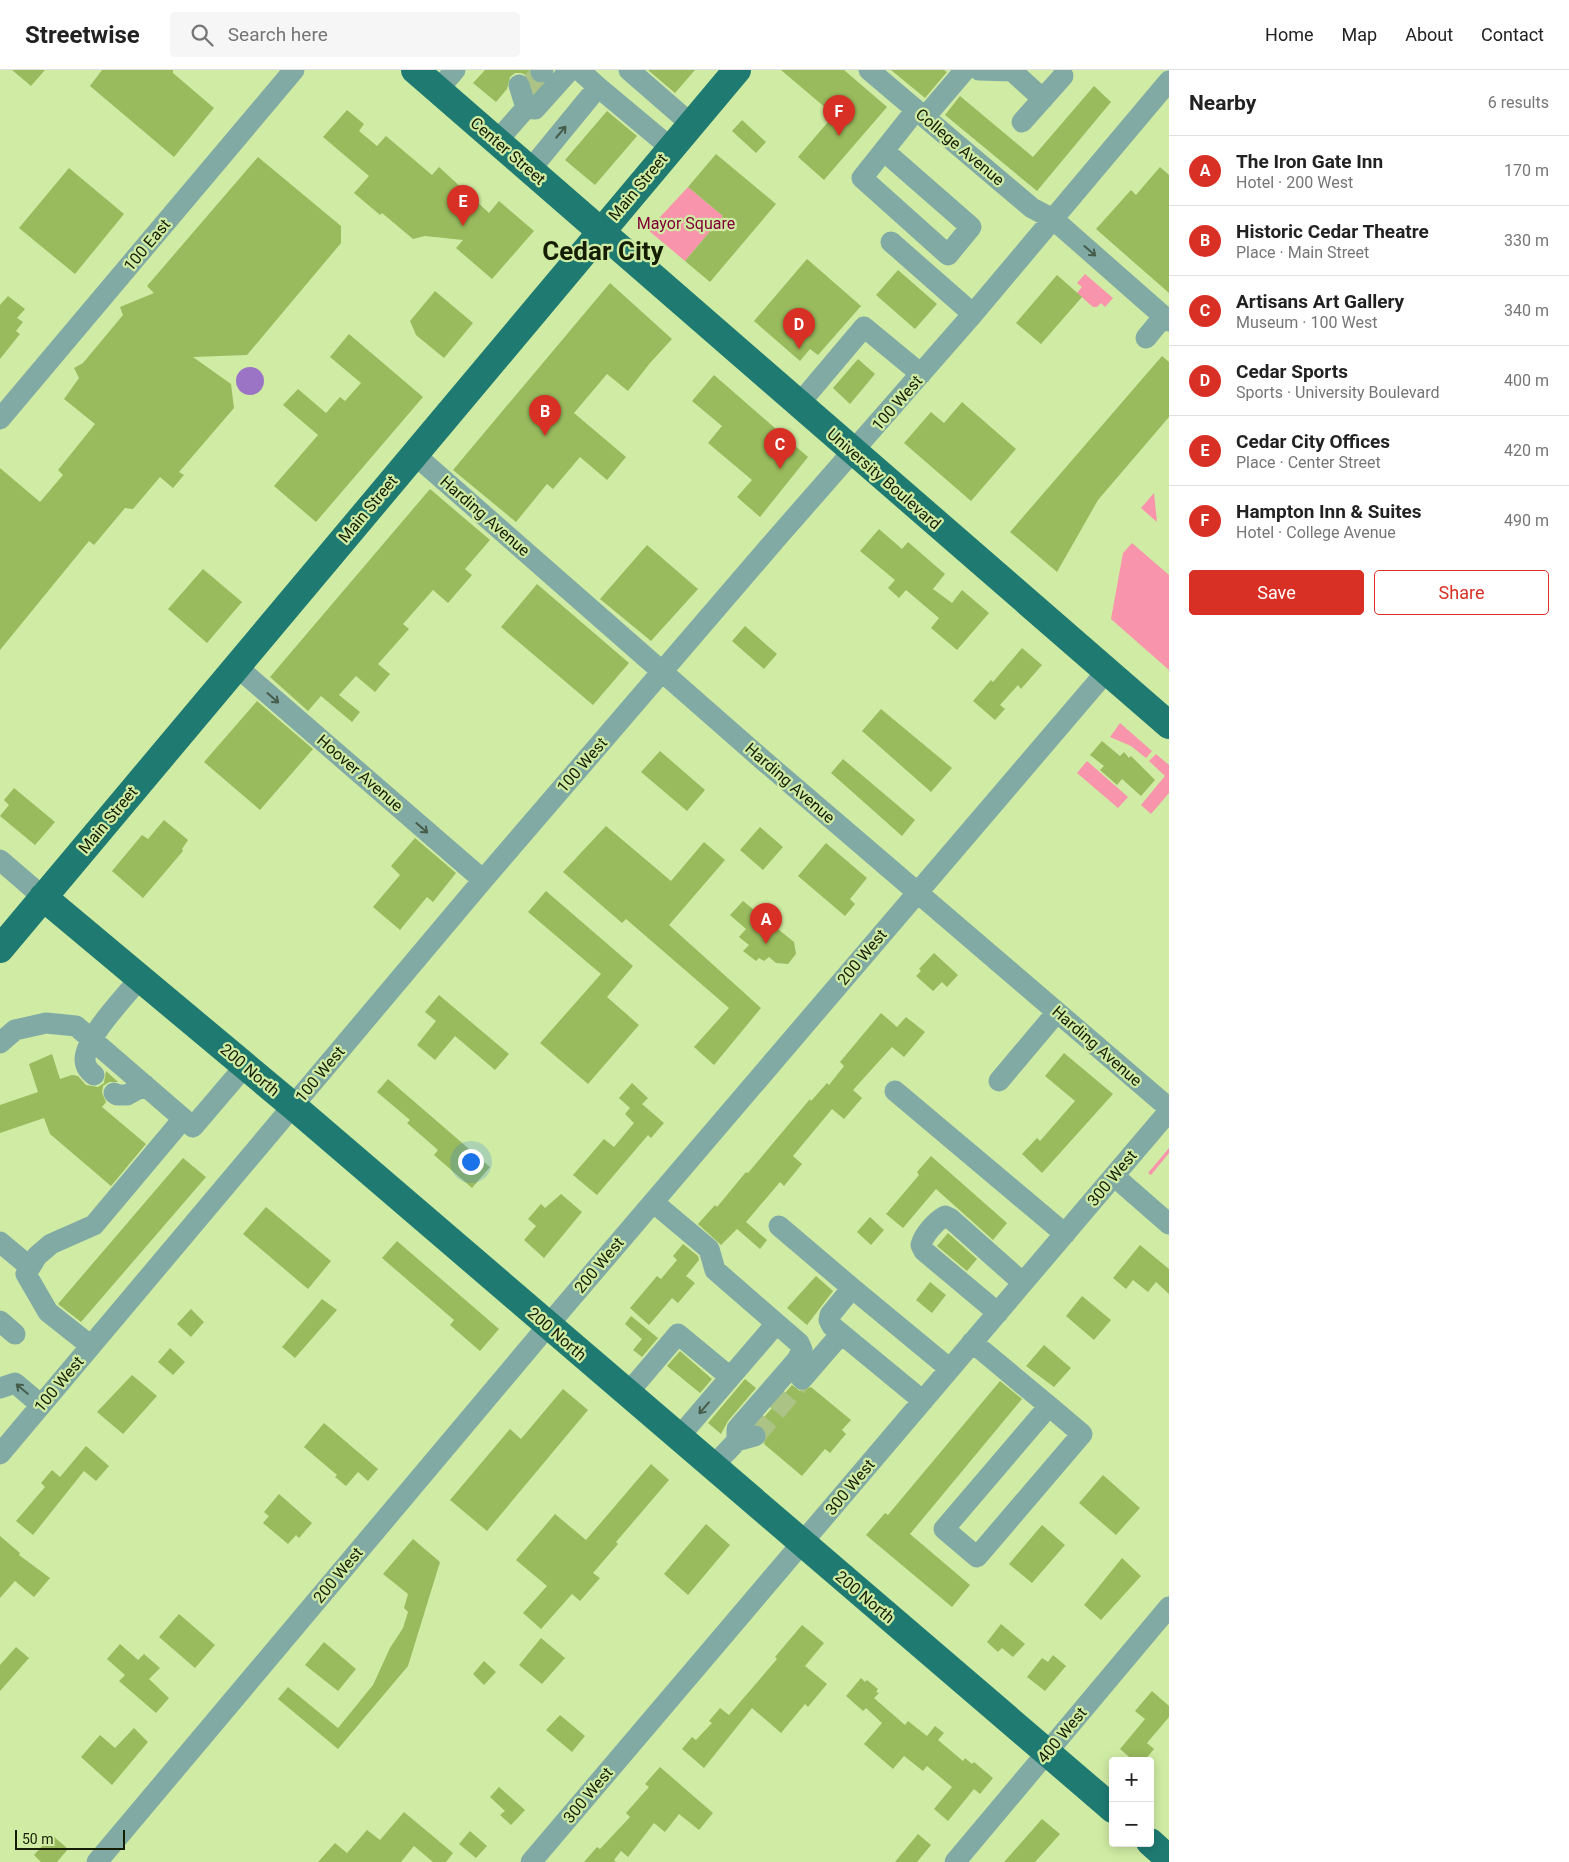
<!DOCTYPE html>
<html lang="en">
<head>
<meta charset="utf-8">
<style>
	body { margin:0; font-family:Roboto,sans-serif; background:#f6f6f6; color:#222 }
	.controls { position:absolute; right:15px; bottom:15px; display:grid; overflow:hidden; border-radius:5px; box-shadow:0 2px 12px #0003 }
	.controls button { width:45px; height:45px; display:grid; place-items:center; padding:0; border:0; border-bottom:1px solid #e0e0e0; background:#fff; color:#222; font:25px sans-serif }
	.scale { position:absolute; left:15px; bottom:12px; width:110px; box-sizing:border-box; padding-left:5px; border:2px solid #151e03; border-top:0; font-size:14px; line-height:18px; white-space:nowrap; color:#151e03; -webkit-text-stroke:4px #d0eca4; paint-order:stroke }
	.you { position:absolute; left:470px; top:1091px; width:18px; height:18px; margin:-12px; border:4px solid #fff; border-radius:50%; background:#1a73e8; box-shadow:0 0 0 8px #1a73e833 }
	.badge { display:grid; place-items:center; width:32px; height:32px; border-radius:50%; background:#d93025; color:#fff; font-size:16px; font-weight:700 }
	.pin { position:absolute; translate:-50% -41px; filter:drop-shadow(0 1px 2px #0008) }
	.pin::after { content:''; position:absolute; top:26px; width:18px; height:15px; background:inherit; clip-path:polygon(0 0,100% 0,50% 100%) }
	.list { margin:0; padding:0; list-style:none }
	h2 { display:flex; justify-content:space-between; align-items:center; height:65px; margin:0; padding:0 20px; font-size:21px }
	h2 small { font-size:16px; font-weight:400; color:#767676 }
	.list li { display:grid; grid-template-columns:32px 1fr auto; gap:15px; align-items:center; box-sizing:border-box; height:70px; padding:0 20px; border-top:1px solid #e0e0e0 }
	.list b { display:block; font-size:19px; white-space:nowrap }
	.list p { margin:0; font-size:16px; white-space:nowrap; color:#767676 }
	.list em { font-size:16px; font-style:normal; color:#767676 }
	.actions { display:flex; gap:10px; padding:15px 20px }
	.actions a { flex:1; padding:11px 0; border:1px solid #d93025; border-radius:5px; text-align:center; font-size:18px; color:#d93025 }
	.actions .main { background:#d93025; color:#fff }
	.icon { flex:none; width:28px; height:28px; fill:none; stroke:currentColor; stroke-width:2; stroke-linecap:round; stroke-linejoin:round }
	.map { position:relative; flex:none; width:1169px; height:1792px; overflow:hidden }
	header { display:flex; align-items:center; gap:30px; box-sizing:border-box; height:70px; padding:0 25px; background:#fff; border-bottom:1px solid #e0e0e0 }
	header strong { font-size:24px }
	nav { display:flex; gap:28px; margin-inline-start:auto; font-size:18px }
	.search { width:350px; height:45px; background:#f6f6f6; display:flex; align-items:center; gap:12px; box-sizing:border-box; padding:0 18px; border-radius:5px; color:#767676; font-size:19px }
	main { display:flex }
	aside { flex:1; background:#fff }
	.map>svg:first-child { display:block }
</style>
</head>
<body>
<header>
<strong>Streetwise</strong>
<div class="search"><svg class="icon" aria-label="search" viewBox="0 0 24 24"><circle cx="10" cy="10" r="6"/><path d="M15 15l6 6"/></svg>Search here</div>
<nav><a>Home</a><a>Map</a><a>About</a><a>Contact</a></nav>
</header>
<main>
<div class="map">
<svg width="1169" height="1792" viewBox="0 0 1169 1792">
	<rect width="100%" height="100%" fill="#d0eca4"/>
	<path fill="#f894ab" d="M688,117L723,146L685,191L648,160Z
		M1085,204L1113,228L1105,237L1101,233L1097,237H1093L1077,223L1082,217L1077,213Z
		M1154,423L1157,452L1141,438Z
		M1132,473L1169,505V600L1111,549L1123,483Z
		M1120,653L1152,681L1146,688L1131,676L1110,667Z
		M1156,684L1169,695V723L1151,744L1141,735L1165,706L1149,691Z
		M1087,691L1128,727L1118,738L1077,703Z
		M1169,1078V1083L1151,1105L1148,1103Z"/>
	<path fill="#9c74c6" d="M236 311a14 14 0 1 1 28 0a14 14 0 1 1-28 0Z"/>
	<path fill="#99ba5d" d="M12,0H45L31,16Z
		M102,0H173V3L214,38L174,87L90,16Z
		M485,0H529L532,10L541,14L534,21L528,6L521,3H515L510,7L507,19L496,32L473,13Z
		M648,0H695L675,23Z
		M781,0H844L887,37L824,110L798,87L834,45Z
		M891,0H944L947,2L925,28Z
		M1094,16L1111,32L1037,121L945,45L960,26L1033,87Z
		M347,40L364,54L359,61L377,76L386,66L432,105L439,97L489,143L499,131L534,161L492,209L456,178L463,170L425,166L413,169L382,143L380,145L354,123L369,106L323,67Z
		M607,41L637,66L595,115L565,90Z
		M742,50L766,72L756,83L732,61Z
		M716,84L776,134L710,212L685,191L723,146L688,117Z
		M258,87L341,156V173L247,285L193,287L231,314L234,338L179,402L184,405L173,418L160,407L133,439L125,438L94,475L89,471L0,580V398L40,432L63,405L58,400L95,354L64,329L79,308L74,298L83,293L123,245L120,237L154,223L147,216Z
		M1160,97L1169,105V223L1096,159L1131,120L1136,125Z
		M69,98L124,144L75,204L19,158Z
		M807,189L861,236L818,285L810,279L800,291L754,251Z
		M898,200L937,234L915,259L876,225Z
		M1057,205L1082,227L1041,274L1016,253Z
		M610,213L672,269L650,293L628,321L607,304L574,343L626,387L607,410L580,387L553,419L547,414L516,452L453,400Z
		M435,221L473,253L444,288L416,265L410,251Z
		M8,226L25,239L17,248L23,252L16,261L20,264L0,289V235Z
		M349,264L423,327L316,452L274,416L318,365L283,335L298,319L326,343L340,327L345,331L361,313L330,287Z
		M1162,286L1169,292V347L1098,430L1057,502L1010,462Z
		M858,289L875,304L850,334L833,318Z
		M714,305L808,387L760,447L737,427L752,410L708,373L722,356L692,331Z
		M962,332L1016,379L971,431L904,373L931,342L944,353Z
		M430,419L490,470L465,499L472,505L448,533L433,520L403,554L409,559L378,594L390,604L375,622L356,606L339,625L360,642L352,652L321,626L308,641L270,607Z
		M879,459L902,479L908,472L945,504L933,519L952,533L962,520L989,543L957,580L931,558L939,548L906,520L899,528L888,518L895,510L860,481Z
		M647,475L698,519L651,571L600,529Z
		M203,499L242,532L207,573L168,539Z
		M537,514L629,593L593,635L501,557Z
		M745,556L777,584L764,599L732,571Z
		M1022,578L1042,595L1021,619L1018,615L1000,635L1005,639L995,650L973,631L991,610L993,612Z
		M257,631L313,679L260,740L204,692Z
		M881,639L952,698L931,722L862,661Z
		M1102,671L1120,686L1124,682L1129,688L1131,686L1155,710L1141,726L1122,709L1117,715L1100,700L1104,696L1090,685Z
		M660,681L705,720L687,741L641,702Z
		M843,689L915,750L902,766L831,703Z
		M14,718L55,752L35,775L0,746L9,735L4,730Z
		M164,750L188,770L182,779L183,781L143,828L112,801L142,765L148,769Z
		M606,756L671,811L704,772L725,790L669,855L761,938L714,995L694,977L729,938L626,849L622,853L563,802Z
		M760,757L783,777L763,800L740,780Z
		M415,768L456,803L433,832L427,827L400,860L373,837L400,805L391,796Z
		M826,773L867,808L850,829L855,834L845,846L798,806Z
		M546,821L633,896L607,927L639,955L588,1014L540,973L601,904L528,842Z
		M743,831L794,872L796,884L788,894L776,893L769,887L764,891L759,888L756,891L743,881L749,875L739,867L746,859L730,845Z
		M934,883L958,905L947,917L942,912L933,921L916,906L921,901L919,899Z
		M439,925L509,984L495,1000L455,966L435,990L417,975L436,951L425,942Z
		M881,943L897,957L906,947L925,962L904,987L892,977L853,1020L862,1028L844,1049L832,1039L793,1086L802,1094L784,1116L780,1112L746,1152L767,1170L760,1179L737,1159L721,1175L698,1154L715,1135L717,1137L746,1102L748,1103L810,1029L811,1031L827,1013L829,1015L844,996L840,992Z
		M1064,983L1113,1024L1042,1103L1022,1084L1037,1068L1040,1071L1075,1031L1045,1006Z
		M52,984L60,1009L72,1005L78,1006L86,1015L98,1017L104,1013L106,1001L118,1012H109L103,1016L102,1023L106,1032L102,1037L146,1074L111,1116L50,1064L44,1048L0,1063V1035L38,1022L29,994Z
		M388,1009L490,1097L472,1118L434,1085L438,1080L407,1053L410,1050L377,1022Z
		M632,1013L648,1028L642,1034L664,1053L651,1068L648,1065L597,1125L573,1105L604,1069L614,1077L634,1053L625,1044L630,1038L619,1028Z
		M931,1086L1007,1153L993,1170L936,1119L903,1158L886,1144L919,1105L917,1102Z
		M183,1088L206,1107L81,1252L58,1234Z
		M561,1124L582,1142L544,1188L524,1170L536,1156L528,1149L541,1134L545,1138Z
		M266,1137L331,1191L308,1219L243,1164Z
		M870,1147L884,1160L871,1175L857,1162Z
		M948,1163L977,1189L967,1201L937,1176Z
		M397,1171L499,1259L480,1281L450,1255L454,1250L382,1188Z
		M683,1174L698,1186L699,1190L686,1206L695,1213L678,1233L672,1228L649,1255L630,1238L657,1206L661,1209L677,1190L673,1186Z
		M1140,1175L1169,1199V1224L1156,1212L1148,1222L1133,1210L1126,1219L1113,1208Z
		M816,1206L833,1221L807,1255L787,1238Z
		M930,1212L946,1225L932,1243L916,1230Z
		M1082,1226L1111,1250L1094,1270L1066,1246Z
		M322,1229L337,1240L295,1288L282,1277Z
		M191,1239L204,1252L191,1267L177,1254Z
		M631,1246L658,1268L642,1287L633,1280L642,1269L625,1254Z
		M1044,1275L1071,1298L1054,1317L1026,1296Z
		M170,1278L185,1292L173,1305L158,1292Z
		M680,1281L712,1309L700,1323L667,1296Z
		M132,1305L157,1326L123,1364L97,1342Z
		M745,1309L756,1318L728,1351L721,1364L708,1353Z
		M1000,1311L1022,1329L910,1464L970,1515L952,1537L866,1465L885,1443L888,1445Z
		M792,1315L800,1321L811,1317L851,1350L842,1360L846,1364L830,1383L825,1379L802,1406L764,1374L767,1362L758,1354Z
		M563,1319L588,1340L487,1461L450,1430L510,1359L521,1369Z
		M324,1353L378,1399L368,1411L358,1402L346,1416L335,1407L337,1405L304,1377Z
		M86,1376L109,1396L96,1411L84,1401L33,1465L16,1451L45,1417L41,1413L52,1400L60,1407Z
		M651,1394L669,1410L616,1472L618,1474L593,1503L600,1508L580,1531L572,1524L541,1559L523,1543L547,1516L516,1490L555,1444L586,1470Z
		M1103,1405L1140,1438L1116,1465L1079,1433Z
		M279,1424L312,1453L299,1468L296,1465L288,1474L263,1453L269,1446L264,1442Z
		M706,1454L730,1475L688,1525L664,1504Z
		M1042,1455L1065,1475L1032,1513L1009,1494Z
		M0,1466L20,1483L19,1485L50,1508L34,1527L15,1511L0,1528Z
		M413,1469L440,1492L408,1596L338,1679L278,1629L288,1617L338,1658L373,1615L390,1578L403,1558L408,1542L404,1538L408,1524L383,1504Z
		M1122,1488L1141,1506L1101,1550L1084,1535Z
		M179,1544L215,1575L195,1598L159,1567Z
		M1001,1554L1025,1574L1013,1587L1002,1578L998,1582L987,1572Z
		M802,1555L824,1573L805,1596L827,1614L808,1637L805,1634L781,1663L752,1638L704,1698L682,1679L692,1667L696,1670L712,1653L709,1651L720,1638L729,1645L777,1589L775,1587Z
		M541,1568L565,1588L542,1614L519,1595Z
		M324,1572L356,1599L338,1621L305,1595Z
		M120,1574L138,1590L144,1584L160,1598L149,1609L169,1628L156,1643L119,1611L125,1605L107,1589Z
		M16,1577L29,1588L0,1621V1595Z
		M1053,1585L1066,1596L1045,1621L1027,1607L1042,1588L1048,1592Z
		M484,1591L496,1602L484,1615L473,1604Z
		M861,1608L865,1612L867,1610L878,1619L876,1622L879,1623L874,1628L905,1655L908,1651L927,1666L935,1656L944,1663L938,1670L963,1691L965,1688L972,1694L974,1692L993,1708L980,1724L974,1719L948,1751L934,1739L952,1717L927,1696L923,1701L904,1686L893,1699L864,1674L882,1653L866,1638L863,1641L846,1626Z
		M1152,1621L1169,1636V1647L1147,1673L1154,1679L1144,1691H1134L1120,1679L1145,1649L1135,1641Z
		M560,1645L585,1666L572,1682L546,1660Z
		M134,1658L148,1672L112,1715L81,1687L100,1665L115,1678Z
		M660,1697L713,1743L699,1760L679,1744L665,1762L654,1753L628,1787L621,1781L614,1790L616,1792H584L597,1777L600,1779L630,1747L626,1743L649,1717L645,1714Z
		M499,1717L525,1740L511,1755L500,1745L505,1741L490,1727Z
		M404,1742L453,1783L446,1792H433L414,1776L401,1792H318L335,1773L347,1783L367,1760L380,1770Z
		M1042,1749L1060,1764L1035,1792H1004Z
		M470,1761L487,1776L476,1788L459,1774Z
		M918,1764L931,1775L917,1792H895Z
		M52,1765L68,1779L57,1792H41L34,1785Z"/>
	<g fill="none" stroke-linecap="round" stroke-linejoin="round">
		<path stroke="#abc384" stroke-width="21" stroke-dasharray="21 11" stroke-linecap="butt" d="M526,21L541,2
			M755,1366L802,1309"/>
		<path stroke="#81aaa4" stroke-width="21" d="M629,0L691,54
			M869,0L1032,138L1053,149L1169,251
			M979,0L1012,1L1043,29
			M541,2L543,0
			M598,17L671,78
			M438,20L455,0
			M526,38L535,39L570,0
			M925,47L965,0
			M1022,52L1063,6
			M497,71L526,38L519,15
			M884,81L971,157L948,185L862,108L916,40
			M530,100L598,17L579,0
			M891,172L973,244
			M1146,268L1164,246
			M799,334L864,257L921,304
			M0,349L294,0
			M414,384L764,691L1169,1038
			M236,596L483,810
			M0,790L43,827
			M0,973L15,960L46,953L76,956L193,1057L245,996
			M94,1005C89,1001 85,997 85,989C86,966 126,926 140,908
			M999,1011L1057,942
			M895,1021L1065,1164
			M114,1023L117,1025H127L145,1015
			M1114,1106L1169,1154
			M653,1132L709,1179L715,1200L799,1273L802,1280L797,1290L737,1359V1371
			M779,1156L852,1218
			M0,1172L30,1197
			M998,1243L924,1181L921,1175C924,1164 935,1152 945,1146L951,1149L1023,1213
			M0,1251L15,1264
			M972,1272L1049,1336L944,1459L977,1487L1082,1364L1049,1336
			M91,1276L48,1242L26,1204L37,1186L51,1174L94,1155L183,1049
			M802,1309L841,1264
			M0,1318L15,1313L41,1335
			M627,1324L678,1264L730,1307
			M923,1331L832,1256L829,1250L830,1245L852,1218L950,1299
			M678,1368L776,1254
			M0,1384L483,810L776,469L973,244L1169,11
			M712,1397L737,1371L755,1366
			M97,1792L567,1233L1106,602
			M531,1792L1169,1041
			M955,1792L1169,1537"/>
		<path stroke="#1f7b72" stroke-width="28" d="M415,0L1169,655
			M43,827L293,1036L1113,1739
			M0,879L737,0
			M1150,1772L1169,1789"/>
	</g>
	<defs><path id="oneway-shaft" d="M-6 0H5M1.5-3L5.5 0L1.5 3" fill="none" stroke-width="1.6" stroke-linecap="round" stroke-linejoin="round" transform="scale(1.25)"/></defs>
	<g stroke="#465d4b">
		<use href="#oneway-shaft" transform="translate(561 62) rotate(-50)"/>
		<use href="#oneway-shaft" transform="translate(1090 181) rotate(41)"/>
		<use href="#oneway-shaft" transform="translate(273 628) rotate(41)"/>
		<use href="#oneway-shaft" transform="translate(422 758) rotate(41)"/>
		<use href="#oneway-shaft" transform="translate(22 1319) rotate(-140)"/>
		<use href="#oneway-shaft" transform="translate(704 1338) rotate(131)"/>
	</g>
	<g text-anchor="middle" dominant-baseline="central" stroke-width="4.5" stroke-linejoin="round" paint-order="stroke">
		<g font-size="16" fill="#151e03" stroke="#d0eca4">
			<text transform="translate(960 77) rotate(40)">College Avenue</text>
			<text transform="translate(508 81) rotate(41)">Center Street</text>
			<text transform="translate(638 117) rotate(-50)">Main Street</text>
			<text transform="translate(147 175) rotate(-50)">100 East</text>
			<text transform="translate(897 333) rotate(-49)">100 West</text>
			<text transform="translate(884 409) rotate(41)">University Boulevard</text>
			<text transform="translate(368 439) rotate(-50)">Main Street</text>
			<text transform="translate(485 446) rotate(41)">Harding Avenue</text>
			<text transform="translate(582 695) rotate(-49)">100 West</text>
			<text transform="translate(360 703) rotate(41)">Hoover Avenue</text>
			<text transform="translate(790 713) rotate(41)">Harding Avenue</text>
			<text transform="translate(108 750) rotate(-50)">Main Street</text>
			<text transform="translate(862 887) rotate(-50)">200 West</text>
			<text transform="translate(1097 976) rotate(41)">Harding Avenue</text>
			<text transform="translate(250 1000) rotate(40)">200 North</text>
			<text transform="translate(320 1004) rotate(-50)">100 West</text>
			<text transform="translate(1112 1108) rotate(-50)">300 West</text>
			<text transform="translate(599 1195) rotate(-50)">200 West</text>
			<text transform="translate(557 1264) rotate(41)">200 North</text>
			<text transform="translate(59 1314) rotate(-50)">100 West</text>
			<text transform="translate(850 1417) rotate(-50)">300 West</text>
			<text transform="translate(338 1505) rotate(-50)">200 West</text>
			<text transform="translate(865 1527) rotate(40)">200 North</text>
			<text transform="translate(1062 1665) rotate(-50)">400 West</text>
			<text transform="translate(588 1725) rotate(-50)">300 West</text>
		</g>
		<g font-size="16" fill="#800037" stroke="#d0eca4">
			<text x="686" y="153">Mayor Square</text>
		</g>
		<g font-size="26" font-weight="bold" fill="#151e03" stroke="#d0eca4">
			<text x="603" y="181">Cedar City</text>
		</g>
	</g>
</svg>
<div class="controls">
<button>+</button>
<button>−</button>
</div>
<div class="scale">50 m</div>
<div class="you"></div>
<div class="pin badge" style="left:766px;top:874px">A</div>
<div class="pin badge" style="left:545px;top:366px">B</div>
<div class="pin badge" style="left:780px;top:399px">C</div>
<div class="pin badge" style="left:799px;top:279px">D</div>
<div class="pin badge" style="left:463px;top:156px">E</div>
<div class="pin badge" style="left:839px;top:66px">F</div>
</div>
<aside>
<h2>Nearby<small>6 results</small></h2>
<ul class="list">
<li><span class="badge">A</span><div><b>The Iron Gate Inn</b><p>Hotel · 200 West</p></div><em>170 m</em></li>
<li><span class="badge">B</span><div><b>Historic Cedar Theatre</b><p>Place · Main Street</p></div><em>330 m</em></li>
<li><span class="badge">C</span><div><b>Artisans Art Gallery</b><p>Museum · 100 West</p></div><em>340 m</em></li>
<li><span class="badge">D</span><div><b>Cedar Sports</b><p>Sports · University Boulevard</p></div><em>400 m</em></li>
<li><span class="badge">E</span><div><b>Cedar City Offices</b><p>Place · Center Street</p></div><em>420 m</em></li>
<li><span class="badge">F</span><div><b>Hampton Inn &amp; Suites</b><p>Hotel · College Avenue</p></div><em>490 m</em></li>
</ul>
<div class="actions"><a class="main">Save</a><a>Share</a></div>
</aside>
</main>
</body>
</html>
